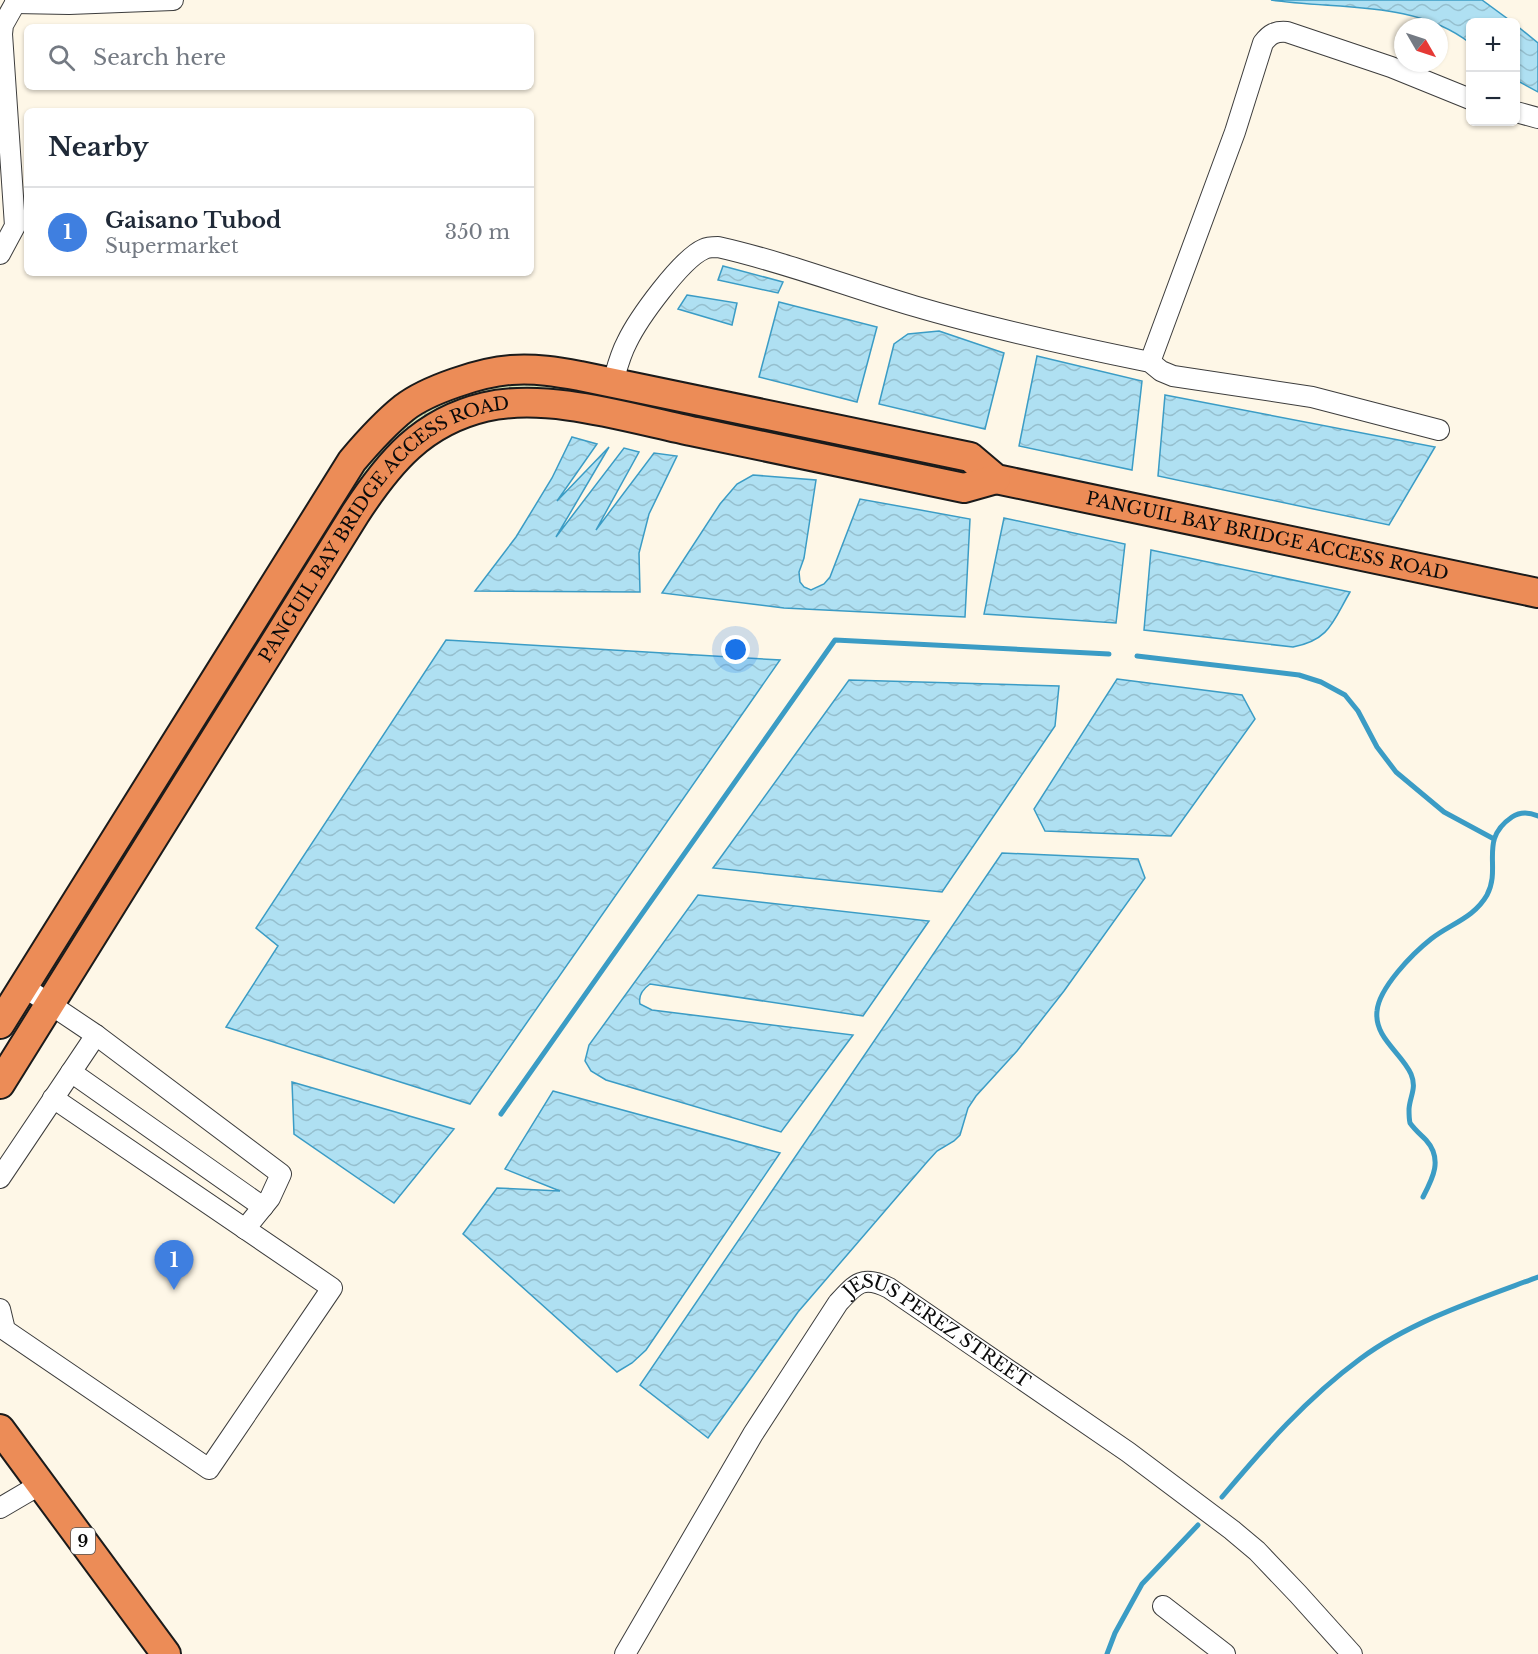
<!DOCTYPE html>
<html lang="en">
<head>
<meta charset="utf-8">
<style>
	body { margin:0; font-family:"Libre Baskerville",serif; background:#f6f6f7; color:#1f2937 }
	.controls { position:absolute; right:18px; top:18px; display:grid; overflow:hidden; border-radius:9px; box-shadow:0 2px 4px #0004 }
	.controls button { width:54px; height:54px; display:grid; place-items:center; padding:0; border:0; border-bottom:2px solid #e0e1e3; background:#fff; color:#1f2937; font:30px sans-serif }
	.compass { position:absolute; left:1394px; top:18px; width:54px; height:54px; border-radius:50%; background:#fff; box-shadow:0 2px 4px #0004; rotate:129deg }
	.you { position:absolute; left:736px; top:650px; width:21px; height:21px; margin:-15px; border:4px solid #fff; border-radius:50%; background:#1a73e8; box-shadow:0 0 0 9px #1a73e833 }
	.badge { display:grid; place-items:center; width:39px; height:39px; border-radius:50%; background:#111827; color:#fff; font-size:20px; font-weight:700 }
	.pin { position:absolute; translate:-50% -50px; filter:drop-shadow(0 2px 3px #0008) }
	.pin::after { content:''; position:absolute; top:32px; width:21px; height:18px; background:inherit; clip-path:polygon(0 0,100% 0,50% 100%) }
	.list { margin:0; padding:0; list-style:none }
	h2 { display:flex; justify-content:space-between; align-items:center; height:78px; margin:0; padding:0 24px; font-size:26px }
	h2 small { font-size:20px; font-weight:400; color:#747a83 }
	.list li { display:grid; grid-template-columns:39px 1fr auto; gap:18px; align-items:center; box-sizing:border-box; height:90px; padding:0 24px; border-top:2px solid #e0e1e3 }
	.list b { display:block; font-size:22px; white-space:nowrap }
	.list p { margin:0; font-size:20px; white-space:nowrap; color:#747a83 }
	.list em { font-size:20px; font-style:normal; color:#747a83 }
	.icon { flex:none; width:33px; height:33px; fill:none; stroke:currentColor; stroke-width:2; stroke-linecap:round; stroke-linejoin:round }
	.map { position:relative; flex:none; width:1538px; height:1654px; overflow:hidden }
	.search { position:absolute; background:#fff; box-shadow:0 2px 4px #0004; left:24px; top:24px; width:510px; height:66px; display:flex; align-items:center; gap:15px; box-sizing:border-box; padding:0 21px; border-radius:9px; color:#747a83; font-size:22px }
	.panel { position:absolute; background:#fff; box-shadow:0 2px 4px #0004; left:24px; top:108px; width:510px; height:168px; border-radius:9px }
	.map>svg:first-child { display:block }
</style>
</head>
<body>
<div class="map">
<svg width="1538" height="1654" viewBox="0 0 1538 1654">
	<defs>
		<pattern id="grass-tufts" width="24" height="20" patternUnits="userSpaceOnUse" patternTransform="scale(1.5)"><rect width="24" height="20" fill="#d3e5b4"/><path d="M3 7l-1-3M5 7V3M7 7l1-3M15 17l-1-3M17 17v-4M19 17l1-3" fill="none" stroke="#b4c399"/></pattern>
		<pattern id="water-waves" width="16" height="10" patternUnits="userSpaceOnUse" patternTransform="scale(1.5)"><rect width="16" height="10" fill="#afe0f2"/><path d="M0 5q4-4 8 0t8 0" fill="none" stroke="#95bfce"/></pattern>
	</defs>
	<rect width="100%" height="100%" fill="#fef7e7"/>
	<path fill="url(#grass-tufts)" d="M512,384L546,385L578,390L950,468L949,470L577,392C556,389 535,385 513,387C483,389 438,404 414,422C396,436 381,454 366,472L44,985L42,984L364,470C379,452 394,435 412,420C440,398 478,391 512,384Z"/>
	<path fill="url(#water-waves)" stroke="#3b9cc5" stroke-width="1.5" d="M1271,0H1482L1512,22H1470V43C1415,0 1338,10 1271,0Z
		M1516,25L1538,43V92L1516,80Z
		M723,266L783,282L778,293L718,280Z
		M687,295L737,303L732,325L678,309Z
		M779,302L877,327L857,402L759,377Z
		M939,331L1004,353L985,429L879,404L894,344L908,334Z
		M1037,356L1142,381L1132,470L1019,446Z
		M1165,395L1435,447L1389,525L1158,476Z
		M572,437L597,444L557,501L609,447L556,537L624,448L639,452L596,530L654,453L677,456L649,514L639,553L640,592L475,591L516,537L552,478Z
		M753,475L816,480L804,558L799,572L800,582L804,587L811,590L824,584L830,577L860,499L970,519L965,617L784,608L662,593L720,504L737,484Z
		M1004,518L1125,544L1116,623L984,614Z
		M1151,550L1350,592C1333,621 1330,640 1293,647L1144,630Z
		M446,640L780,660L470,1104L226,1027L278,946L256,928Z
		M1117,679L1242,695L1255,719L1171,836L1045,831L1034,809Z
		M849,680L1059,686L1055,726L942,892L713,868Z
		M1002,853L1138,859L1145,878L1064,991L1017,1051L976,1096L968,1108L960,1135L954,1141L937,1151L927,1162L798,1312L708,1438L640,1385Z
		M698,895L929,921L863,1016L650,984C643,989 638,995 640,1004L652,1010L853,1035L781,1132L606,1080L591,1071L585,1061L589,1045Z
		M292,1082L454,1129L394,1203L294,1134Z
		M553,1091L780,1153L646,1350L632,1363L617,1372L463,1234L497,1188L560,1191L505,1169Z"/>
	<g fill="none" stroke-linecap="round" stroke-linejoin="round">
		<path stroke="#3b9cc5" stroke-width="5" d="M1137,656L1299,675L1321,682L1345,695L1358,711L1377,747L1396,772L1444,812L1494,839
			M501,1114L835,640L1109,654
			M1423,1197C1433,1178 1443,1159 1426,1140C1420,1134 1415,1130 1410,1123C1409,1119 1409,1114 1409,1109C1410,1096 1417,1088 1411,1074C1402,1053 1374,1038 1377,1011C1379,988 1412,954 1431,939C1450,924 1474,918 1487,895C1502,867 1478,840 1512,817C1521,811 1529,812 1538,816
			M1222,1497C1264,1447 1307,1398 1360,1359C1411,1321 1479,1299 1538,1277
			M1107,1654L1115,1633L1142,1584L1198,1525"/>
		<g stroke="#3d3d3d" stroke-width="22">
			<g id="minor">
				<path d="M15,3L69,4L173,0"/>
				<path d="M1516,112L1538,118"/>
				<path d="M0,254L15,226L2,34L3,25L17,0"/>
				<path d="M1150,362L1235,132L1263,43C1270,34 1275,31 1287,32L1391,67L1470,99"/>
				<path d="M613,382C617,368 620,355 627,342C638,319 681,259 704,249C708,247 713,247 718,247C785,262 849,287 914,306C992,329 1071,346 1150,362L1161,371L1173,376L1312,397L1439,430"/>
				<path d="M23,986L96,1035L281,1174L270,1198L245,1229"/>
				<path d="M71,1072L263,1207"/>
				<path d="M0,1178L96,1035"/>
				<path d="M0,1309L5,1330L209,1469L332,1288L53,1098"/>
				<path d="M0,1508L41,1484"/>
				<path d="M1163,1606L1225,1654"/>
				<path id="s1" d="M625,1654L753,1434L838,1303C856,1283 863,1275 889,1288L1128,1452L1232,1530L1257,1551L1298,1594L1352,1654"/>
			</g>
		</g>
		<g stroke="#1b1b1b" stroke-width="32">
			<g id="highway">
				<path id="s2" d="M0,1024L352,461C368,442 384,424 404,408C427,390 481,372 511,370C535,368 558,372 580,376L970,457L996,479L1538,593"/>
				<path id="s3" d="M0,1084L355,514C389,462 422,422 485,407C549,392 632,419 696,432C785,451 874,470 964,488L996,479"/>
				<path d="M0,1429L166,1654"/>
			</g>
		</g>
		<use href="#minor" stroke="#fff" stroke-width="20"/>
		<use href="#highway" stroke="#ec8c57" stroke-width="28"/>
	</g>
	<g text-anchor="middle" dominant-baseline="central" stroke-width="6" stroke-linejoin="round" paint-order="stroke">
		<rect fill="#fff" stroke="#545454" stroke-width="1.5" x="71" y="1528" width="24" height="26" rx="4.5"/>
		<g font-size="16" font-weight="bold" fill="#0a0a0a">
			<text x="83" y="1541">9</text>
		</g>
		<g font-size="18" fill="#0a0a0a" stroke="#fff">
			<text stroke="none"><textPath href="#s3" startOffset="684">PANGUIL BAY BRIDGE ACCESS ROAD</textPath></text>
			<text stroke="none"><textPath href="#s2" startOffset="1632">PANGUIL BAY BRIDGE ACCESS ROAD</textPath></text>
			<text stroke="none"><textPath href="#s1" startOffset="531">JESUS PEREZ STREET</textPath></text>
		</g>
	</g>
</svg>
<div class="controls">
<button>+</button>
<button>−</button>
</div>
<svg class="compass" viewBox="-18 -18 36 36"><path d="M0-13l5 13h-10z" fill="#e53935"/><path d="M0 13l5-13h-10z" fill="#747a83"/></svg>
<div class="you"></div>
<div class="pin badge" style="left:174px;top:1290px;background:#3f7fe0">1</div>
<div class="search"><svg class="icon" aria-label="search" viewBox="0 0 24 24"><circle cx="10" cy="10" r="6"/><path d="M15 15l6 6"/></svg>Search here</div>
<section class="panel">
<h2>Nearby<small></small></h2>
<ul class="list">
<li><span class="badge" style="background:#3f7fe0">1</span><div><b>Gaisano Tubod</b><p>Supermarket</p></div><em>350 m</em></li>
</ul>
</section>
</div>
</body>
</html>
